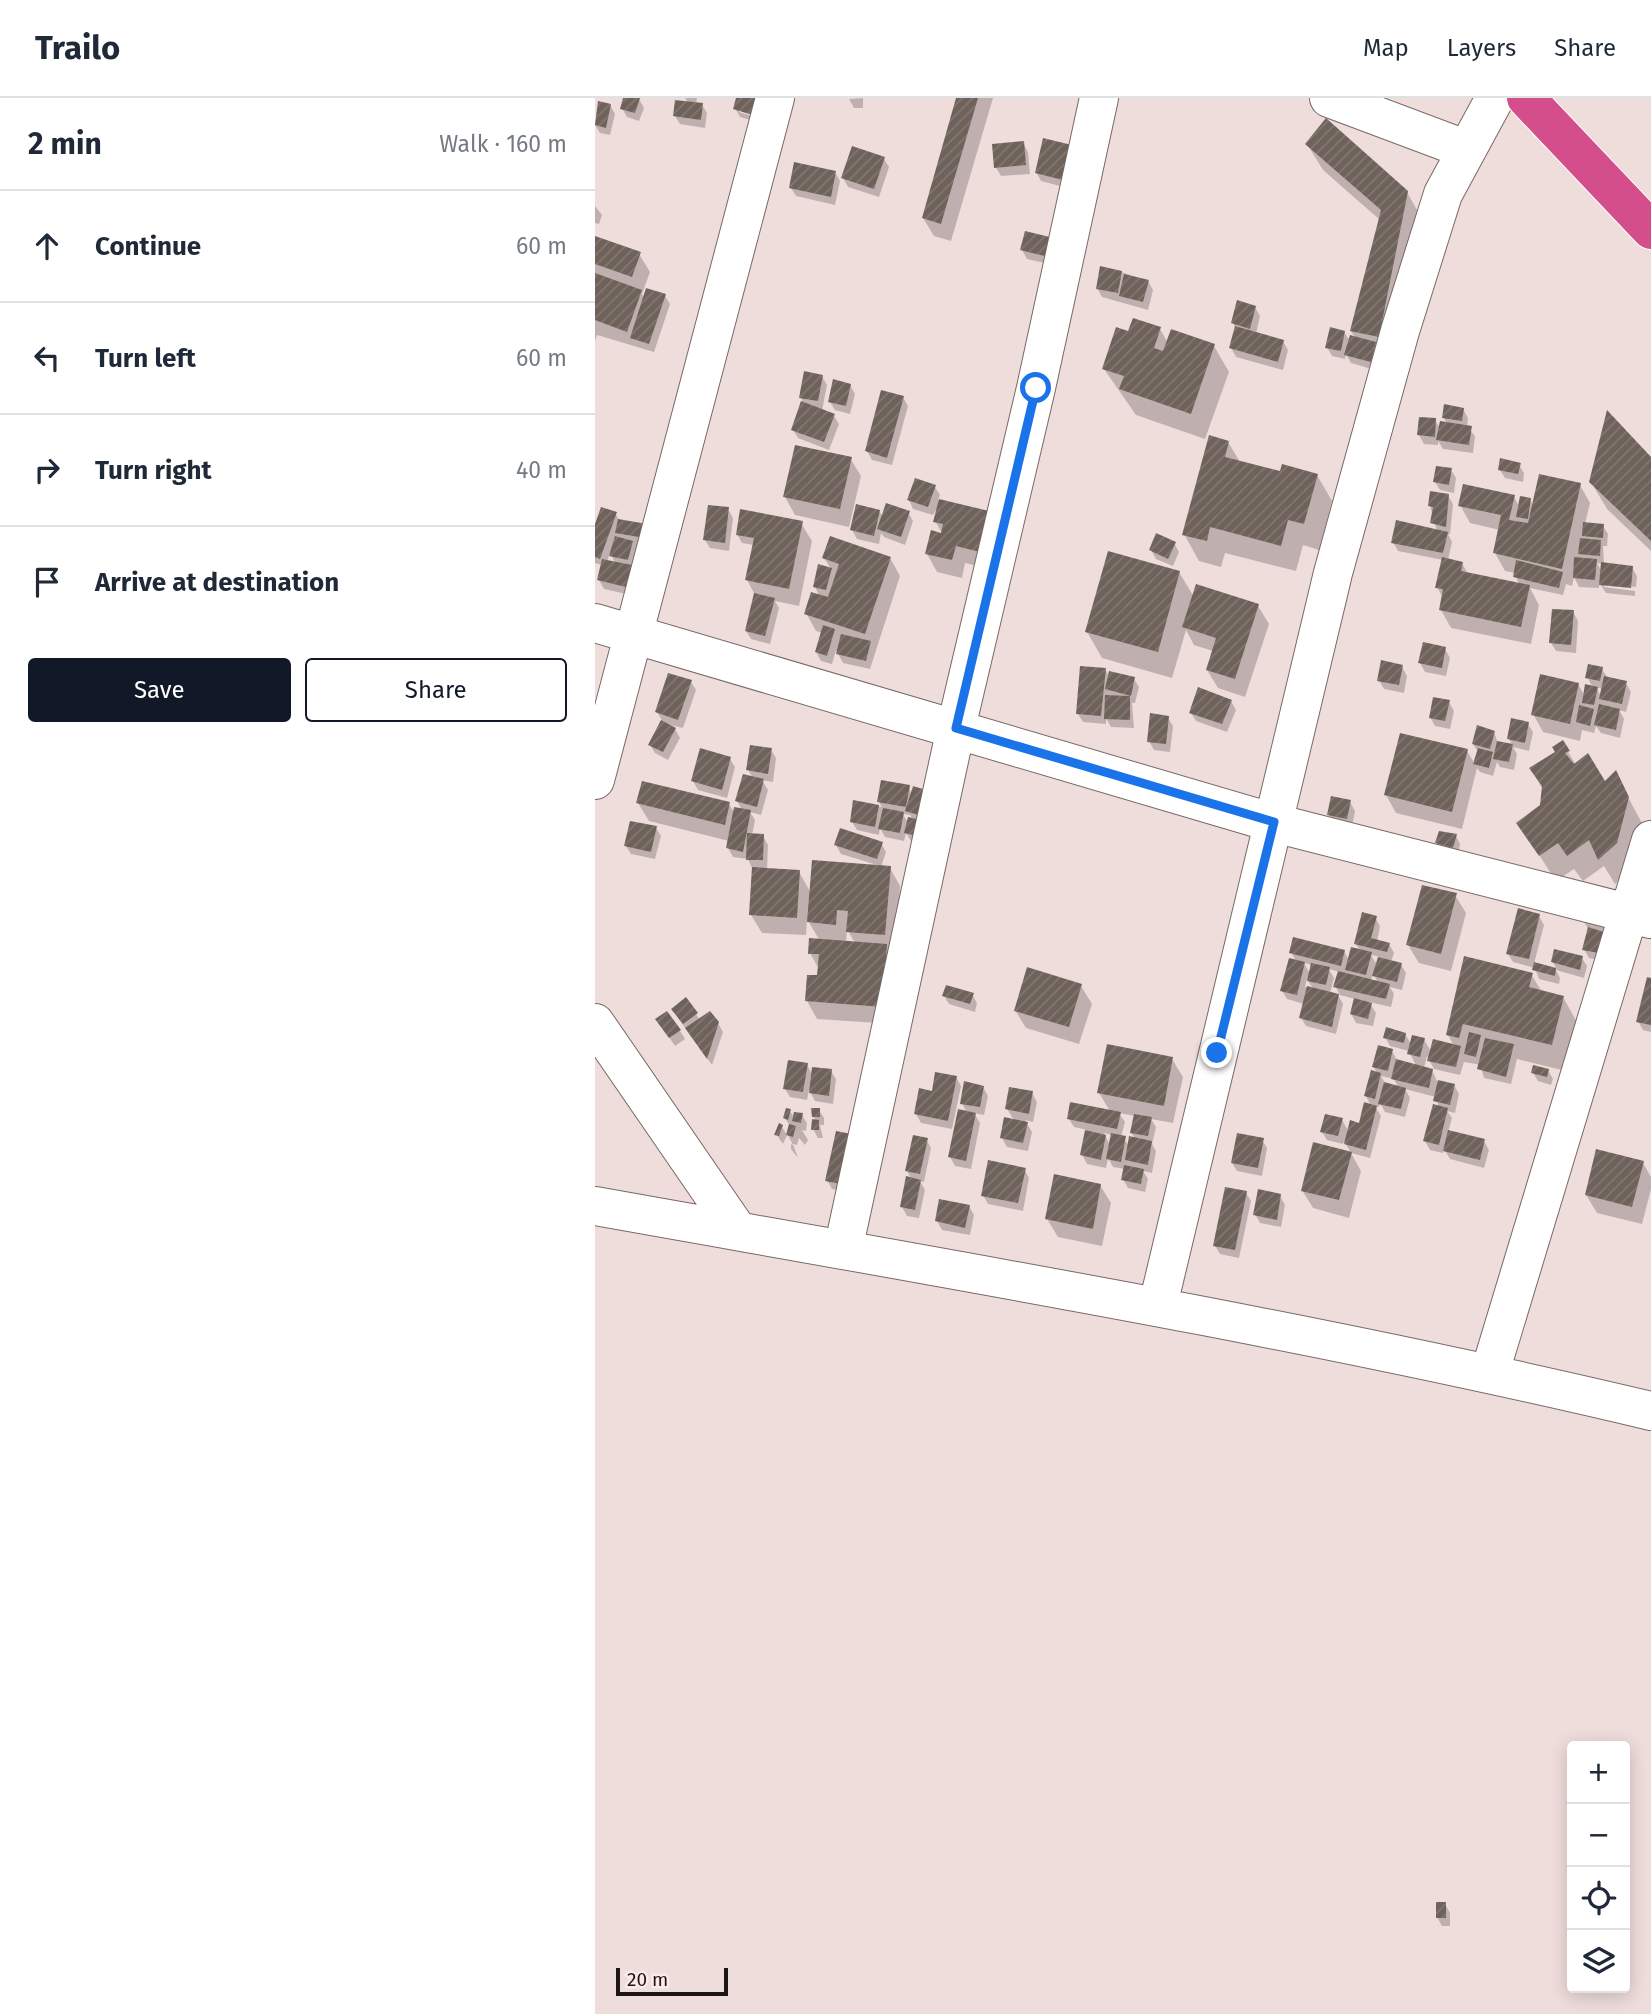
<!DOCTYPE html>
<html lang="en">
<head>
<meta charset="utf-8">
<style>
	body { margin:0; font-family:"Fira Sans",sans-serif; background:#f6f6f7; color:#1f2937 }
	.controls { position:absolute; right:21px; bottom:21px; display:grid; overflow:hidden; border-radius:7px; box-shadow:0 4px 18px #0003 }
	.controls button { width:63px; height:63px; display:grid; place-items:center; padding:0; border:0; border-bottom:2px solid #e0e1e3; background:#fff; color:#1f2937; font:35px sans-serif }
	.scale { position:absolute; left:21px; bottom:18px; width:112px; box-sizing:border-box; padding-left:7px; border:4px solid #1c1615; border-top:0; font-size:19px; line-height:24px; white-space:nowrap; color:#1c1615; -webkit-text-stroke:5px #fceae8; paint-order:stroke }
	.stop { position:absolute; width:21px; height:21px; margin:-16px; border:5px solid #1a73e8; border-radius:50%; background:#fff }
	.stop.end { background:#1a73e8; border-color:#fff; box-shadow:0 2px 7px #0008 }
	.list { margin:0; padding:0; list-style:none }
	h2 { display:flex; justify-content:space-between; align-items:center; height:91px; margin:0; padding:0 28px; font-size:30px }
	h2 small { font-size:23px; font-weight:400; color:#747a83 }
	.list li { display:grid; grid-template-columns:46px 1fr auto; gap:21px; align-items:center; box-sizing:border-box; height:112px; padding:0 28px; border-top:2px solid #e0e1e3 }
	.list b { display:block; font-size:26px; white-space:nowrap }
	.list em { font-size:23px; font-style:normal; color:#747a83 }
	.actions { display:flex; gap:14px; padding:21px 28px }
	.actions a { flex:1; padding:16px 0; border:2px solid #111827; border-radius:7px; text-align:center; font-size:24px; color:#111827 }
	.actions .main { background:#111827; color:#fff }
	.icon { flex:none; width:38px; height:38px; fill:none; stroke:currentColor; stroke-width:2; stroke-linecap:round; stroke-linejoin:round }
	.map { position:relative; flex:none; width:1056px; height:1916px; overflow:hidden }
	header { display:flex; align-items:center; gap:42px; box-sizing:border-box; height:98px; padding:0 35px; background:#fff; border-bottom:2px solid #e0e1e3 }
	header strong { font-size:33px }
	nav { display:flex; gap:38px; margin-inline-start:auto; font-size:24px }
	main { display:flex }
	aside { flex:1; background:#fff }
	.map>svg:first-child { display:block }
</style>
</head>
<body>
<header>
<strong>Trailo</strong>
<nav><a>Map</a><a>Layers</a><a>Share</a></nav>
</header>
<main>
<aside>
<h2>2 min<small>Walk · 160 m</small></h2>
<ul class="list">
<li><svg class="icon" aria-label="ahead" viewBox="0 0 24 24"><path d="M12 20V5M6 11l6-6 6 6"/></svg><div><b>Continue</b></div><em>60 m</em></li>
<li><svg class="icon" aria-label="left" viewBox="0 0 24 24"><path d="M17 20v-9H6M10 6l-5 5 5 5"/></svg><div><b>Turn left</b></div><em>60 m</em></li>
<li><svg class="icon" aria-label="right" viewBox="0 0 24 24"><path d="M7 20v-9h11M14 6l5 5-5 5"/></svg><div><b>Turn right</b></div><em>40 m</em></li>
<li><svg class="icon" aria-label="arrive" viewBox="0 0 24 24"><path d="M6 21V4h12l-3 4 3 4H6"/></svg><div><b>Arrive at destination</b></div></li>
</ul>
<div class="actions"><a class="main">Save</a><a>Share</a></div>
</aside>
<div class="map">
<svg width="1056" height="1916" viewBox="0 0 1056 1916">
	<defs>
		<pattern id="building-hatch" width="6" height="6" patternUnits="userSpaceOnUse" patternTransform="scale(1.75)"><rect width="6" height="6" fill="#6e625a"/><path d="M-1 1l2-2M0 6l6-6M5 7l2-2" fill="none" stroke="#817872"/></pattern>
	</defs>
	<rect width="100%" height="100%" fill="#efdddb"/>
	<path fill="#0003" fill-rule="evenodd" d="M30,0L44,1L49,10L44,23L32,19L27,10Z
		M90,0H102L101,6L107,7L112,15L110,30L85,26L80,18L93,5Z
		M143,0L144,14L170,22L168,26L145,19L140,10Z
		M268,0V10H259L254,1Z
		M363,0H398L356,143L339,138L328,120Z
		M4,5L15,7L20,16L15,37L5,35L0,27Z
		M428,45L433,54L435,76L406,78L401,70L399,48Z
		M712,46L812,94L827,121L780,272L756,265L751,256L750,261L737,258L732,249L749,234L755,243L761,241L756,233L785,122L728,72Z
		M489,59L480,92L446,83L441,74Z
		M289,61L294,69L284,99L253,89L248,80Z
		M240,74L245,83L240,107L201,98L196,90Z
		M0,108L7,117L4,126L0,125Z
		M0,140L44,156L55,174L47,196L50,201L70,198L75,206L59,254L2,237L0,243Z
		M427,152H471L467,169L432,161Z
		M526,174L553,183L558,192L553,212L507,199L502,190Z
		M660,209L665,218L661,236L688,243L693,252L688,272L641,259L636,250L641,231L638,225Z
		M565,231L573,245L619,248L634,274L610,341L541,317L509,271L534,235Z
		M227,278L232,287L227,313L239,318L244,326L234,352L203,340L198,332L208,304L206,299Z
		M255,287L260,296L255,316L240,312L235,304Z
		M308,299L313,308L297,367L277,362L272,353Z
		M868,311L873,320L872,329L880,338L878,355L848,351L843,343V347L829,346L824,337L840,322L845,330L852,326L849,320Z
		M633,344L645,364L686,375L722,377L737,403L724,452L708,447L701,473L630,455L626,469L604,463L589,436Z
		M255,360L266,378L254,429L200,417L190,399Z
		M1056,362V453L1012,411L996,384Z
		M924,367L929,375L928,384L910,380L905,372Z
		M856,372L861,380L859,395L845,392L840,384Z
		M985,387L995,405L990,426L1008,428L1013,436L1012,448H1008L1009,466L1037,470L1042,478L1041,489L1009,485V489L1040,493V498L1011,495L1004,484V490L984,489L979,479L977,488L971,486L968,497L935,490L944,507L936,546L856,530L846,512L848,500L842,489L848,462L803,453L798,444L842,433L835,408L853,398L858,406L855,436H853L857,444L853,462L867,465L873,476L924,487L920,475L910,473L900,455L905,432L875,425L865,407L919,399L925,410L935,402L939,408ZM1002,465L1008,466L1007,474Z
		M340,389L345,397L343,402L393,415L394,471L370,465L367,480L342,474L332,456L348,437L340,423L344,407L338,417L318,411L314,402Z
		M133,411L138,420L134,453L115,450L110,442Z
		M284,413L288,419L313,414L318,423L310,447L289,439L286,435L284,446L262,441L257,432Z
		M20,415L25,423L51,428L36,497L9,491L4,482L7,467L0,465V432ZM15,455L21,466L12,464Z
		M206,425L217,443L204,508L180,503L184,510L175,546L156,541L151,533L160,497L152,482L159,447L147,445L142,436Z
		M579,445L584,454L578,468L561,461L556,452Z
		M229,460H295L305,478L275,571L248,565L241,552L237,566L226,563L221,554L227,535L221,533L211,515L225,499L220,489L236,471Z
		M584,474L599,499L663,508L674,526L650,599L623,590L612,572L618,553L599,547L591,532L577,580L507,560L492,534Z
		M978,514L983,523L981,555L961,553L956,545Z
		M850,551L855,560L851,578L830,574L825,565Z
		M807,569L812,578L809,595L789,591L784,582Z
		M510,571L515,580L539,581L544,589L540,605H537L539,630L516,629L511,620V626L488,624L483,616Z
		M1007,571L1012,579L1031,585L1036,594L1031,614L1024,612L1029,621L1025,640L1006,635L1001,628L999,635L987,632L985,643L948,634L938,616L983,586L990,598L998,590L992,579ZM1001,589L1008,591L1006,598Z
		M96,584L101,592L88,630L71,626L80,631L85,640L73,662L60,655L55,647L68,624L62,614Z
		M636,603L641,612L632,634L601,623L596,615Z
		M854,604L859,613L855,631L840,628L835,619Z
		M573,620L578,628L575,654L559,652L554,643Z
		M933,626L938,634L934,653L918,649L922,656L919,672L905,669L902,664L898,678L885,674L882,670L867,731L801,715L791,697L872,653L880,666L883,654L878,646L899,634L903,645L918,648L914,641Z
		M967,644L981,667L1010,686L1020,675L1048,727L1036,772L1020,786L1009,768L988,783L979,771L961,783L924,726L946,708L948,692L936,671L962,654Z
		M176,652L181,660L178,684L167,682L173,692L166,717L155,714L160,722L157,737L168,738L173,747L172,772L204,774L216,795L282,767L246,756L241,747L286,745L291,754L286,769L295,770L305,788L298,926L222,921L212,903L225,873L215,855L225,843L212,821L211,837L167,835L156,817L157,770L153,761L138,759L133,750L134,743L54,723L43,705L134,706L140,716L147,712L142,703L158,680L153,672ZM252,831L260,845H251Z
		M135,661L140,669L132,700L103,692L98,683Z
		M314,689L331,747L316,743L311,735L309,743L290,739L285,730L284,737L262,732L257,724L260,704L287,709L284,704ZM308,716L315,717L318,722L313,725Z
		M755,704L760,713L757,729L739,725L734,717Z
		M61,730L66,738L60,761L36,756L31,748Z
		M861,738L865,746L863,758L847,754L842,745Z
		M860,797L871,815L856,873L824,865L813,847Z
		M944,818L949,827L939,866L962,872L958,864L987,860L992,868L989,880L961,872L965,880L964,886L944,881L940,870L918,864L913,856Z
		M780,819L785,828L782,844L794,846L799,855L796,864L806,867L811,875L807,892L795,889L799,896L796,909L774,904L781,915L778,928L761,925L756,916L760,901L745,897L740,888L744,874L734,871L739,880L735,895L743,897L748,906L741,936L711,928L706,920L709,906L692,901L687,893L701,863L696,854L749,853L754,862L765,853L761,846ZM776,857L785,859L782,867ZM709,865L718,867L715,876ZM778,875L783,885L776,883ZM712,881L718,891L710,889Z
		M1011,823L1008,863L994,860L989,851L994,832L989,824Z
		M936,876L947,894L968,899L983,926L971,973L922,961L916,986L889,980L885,967L881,966L869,964L865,977L839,971L832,958L829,970L837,972L842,983L859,987L864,996L860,1015L852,1013L857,1020L853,1034L889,1043L894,1052L889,1070L855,1061L849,1051L848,1055L835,1052L830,1043L844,1010L841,999L810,991L815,1000L810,1019L790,1014L785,1005L784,1009L780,1008L786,1018L775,1060L756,1055L766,1073L754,1120L718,1110L707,1092L756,1055L749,1043L748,1046L732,1042L727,1034L747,1022L754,1034L765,1027L776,1008L771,998L782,976L779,969L797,953L802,962L821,968L814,953L795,948L790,939L810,936L816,946L829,941L836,954L859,948L853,937ZM786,978L799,981L803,989L790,985Z
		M1056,882V934L1048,932L1043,923Z
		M486,888L497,906L484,946L431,930L420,912Z
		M377,896L382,905L380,914L354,906L349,898Z
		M101,916L105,922L123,925L128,934L117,967L83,920Z
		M68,930L85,933L90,941L80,948Z
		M577,961L588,979L578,1025L556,1021L561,1029L557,1046L561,1053L557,1075L548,1073L553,1081L550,1094L533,1090L528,1081L530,1071L518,1069L513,1060L511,1070L492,1066L487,1057L492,1032L479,1029L474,1021L515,1013L504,995ZM524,1015L540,1018L536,1034L541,1042L534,1047L526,1039L530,1024ZM509,1035L517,1037L515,1047Z
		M212,967L217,976L236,973L241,981L238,1006L220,1003L214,992L212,1002L195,999L190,991Z
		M953,972L958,981L956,987L943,983L938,975Z
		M361,979L366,988L357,1031L326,1025L321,1016L338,995Z
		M388,989L393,998L389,1017L379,1015L385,1025L376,1071L360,1068L355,1059L372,1015L367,1005Z
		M437,995L442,1004L438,1024L430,1022L437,1034L433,1053L412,1049L407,1040L419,1022L412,1011Z
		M224,1012L229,1020V1027H225L228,1040H223L218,1031L221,1023L218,1018Z
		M195,1013L200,1021L207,1017L212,1025L211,1033L207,1032L213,1042L210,1047L204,1040L202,1047L198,1046L203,1060L196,1051V1046L198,1047L193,1037L195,1028L190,1020Z
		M187,1029L192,1037L188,1046L181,1036Z
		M242,1035L261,1096L237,1091L232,1082Z
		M331,1041L336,1050L329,1084L325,1083L330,1092L324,1120L312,1118L307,1109L317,1082L312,1073Z
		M667,1042L672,1050L667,1078L642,1073L637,1065Z
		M1048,1065L1056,1079V1091L1047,1126L1002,1115L991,1097Z
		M429,1071L434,1080L428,1113L393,1106L388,1097Z
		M505,1087L516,1105L507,1148L463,1139L452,1121Z
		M651,1095L656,1103L644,1160L625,1156L620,1148Z
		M685,1098L690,1107L686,1129L665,1125L660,1116Z
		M374,1108L379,1117L375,1137L347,1132L342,1123Z
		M850,1806L855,1815V1828H847L842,1819Z"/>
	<path fill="url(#building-hatch)" d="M28,0H45L40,15L25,11Z
		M141,0H170L164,19L138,11Z
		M361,0H383L346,126L327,120Z
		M80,2L108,5L106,22L78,18Z
		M3,3L16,6L11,30L0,27Z
		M731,20L813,93L784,239L755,233L786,112L710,46Z
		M448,40L485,49L476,84L440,75Z
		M429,43L431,67L399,70L397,46Z
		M257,48L290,59L279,91L246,80Z
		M199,64L241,73L236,99L194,90Z
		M430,133L467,142L462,161L425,152Z
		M0,138L46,154L37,179L0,166Z
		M505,168L527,173L523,195L501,191Z
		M0,175L47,192L32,234L0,222Z
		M529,176L554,182L548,204L524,198Z
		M51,190L71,196L54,246L35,240Z
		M642,202L661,208L655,231L636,225Z
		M538,220L566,229L559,250L568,253L576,231L620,246L596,316L524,291L529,278L507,271L521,229L533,233Z
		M640,228L689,242L683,264L634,250Z
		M735,229L750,233L746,253L730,250Z
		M755,237L781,244L776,264L749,257Z
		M209,273L228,277L223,303L204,300Z
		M238,281L256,286L251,308L233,304Z
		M286,292L309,298L292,360L270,353Z
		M206,303L240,316L229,344L196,332Z
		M849,306L869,310L867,323L847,320Z
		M1012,312L1056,359V443L994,384Z
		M824,319L841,320L840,339L822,337Z
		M845,323L877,328L874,347L841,342Z
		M614,337L634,343L630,359L685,373L687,366L723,376L709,426L693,422L686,448L615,429L612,443L587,437Z
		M200,347L257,359L245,411L188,399Z
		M905,360L926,365L923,376L903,372Z
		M841,368L857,370L854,387L838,384Z
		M944,376L986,385L967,471L898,455L906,417L863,408L868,386L920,397L914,422L933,425Z
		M320,380L341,387L333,409L312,402Z
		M835,393L854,396L851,429L835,425L838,409L833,408Z
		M925,398L936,400L933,421L921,419Z
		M344,401L394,413L385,454L361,448L357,462L330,456L336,432L346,435L348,426L338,424Z
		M291,405L315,413L306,439L282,431Z
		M261,406L285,412L279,438L255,432Z
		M113,407L134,409L130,445L108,442Z
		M6,409L22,414L5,461L0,459V426Z
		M145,411L208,423L194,491L150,482L159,440L141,437Z
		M23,421L52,426L50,440L20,435Z
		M801,422L853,434L848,455L796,445Z
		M988,424L1009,426L1008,440L987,438Z
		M561,435L581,444L573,461L554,452Z
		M20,438L38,443L33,462L14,458Z
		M235,438L296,459L270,536L209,516L216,494L233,499L244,466L227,460Z
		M985,440L1006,442L1005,458L983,456Z
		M513,453L585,473L563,554L490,534Z
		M847,459L868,464L866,473L935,487L926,529L844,512L848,491L840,490Z
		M979,459L1002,461L1000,482L978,480Z
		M7,461L37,467L31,489L2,482Z
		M921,462L968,474L964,490L918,479Z
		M1006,464L1038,468L1036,490L1004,487Z
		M223,466L237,470L231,492L218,489Z
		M601,486L664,506L640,581L611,572L621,540L587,529Z
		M159,495L180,500L170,538L150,533Z
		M957,511L979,512L976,547L954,545Z
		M228,527L240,531L232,558L220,554Z
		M246,536L276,543L271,563L241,556Z
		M828,544L851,549L847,570L823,565Z
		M786,562L808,567L804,587L782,583Z
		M993,566L1008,569L1005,583L990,580Z
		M485,568L511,570L506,618L481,616Z
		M514,573L540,579L536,598L510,591Z
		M73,575L97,582L83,622L60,614Z
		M945,576L984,585L975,626L936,617Z
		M1009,578L1032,583L1027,606L1004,601Z
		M990,586L1003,589L999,607L987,605Z
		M603,589L637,602L627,626L594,615Z
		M510,597L535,598V622L509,621Z
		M838,599L855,602L850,623L834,620Z
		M1004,606L1025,611L1021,632L999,627Z
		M984,607L999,611L995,628L981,624Z
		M555,615L574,618L571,646L552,644Z
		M916,620L934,624L930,645L912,641Z
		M66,622L81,630L68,654L53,647Z
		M882,627L900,633L895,651L877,646Z
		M805,635L873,651L857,714L789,697Z
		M968,642L975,653L970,655L979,666L993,655L1010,683L1021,672L1034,699L1022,745L1003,762L994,742L972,758L963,745L944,758L921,725L945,707L947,688L934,670L960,654L957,649Z
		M902,643L918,646L914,664L898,661Z
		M155,647L177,650L173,676L151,672Z
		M105,650L136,659L127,692L96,683Z
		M883,650L898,654L894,670L878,666Z
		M148,676L169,681L162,709L140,703Z
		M286,682L315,687L311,709L282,704Z
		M47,683L135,704L130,727L41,705Z
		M318,688L341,695L334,720L310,713Z
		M736,698L756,702L752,721L732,717Z
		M258,702L284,707L280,729L255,724Z
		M139,709L156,712L148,754L131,750Z
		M288,710L309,714L305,735L283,731Z
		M313,719L330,723L327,739L309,735Z
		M35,723L62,728L56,754L29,748Z
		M245,730L288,744L282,761L239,747Z
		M844,733L862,736L858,750L840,745Z
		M152,735L169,736L168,762H151Z
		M217,762L296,768L290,837L251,834L253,813L242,812L241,827L212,824Z
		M157,769L205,772L202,820L154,817Z
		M827,787L862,795L846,856L811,847Z
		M923,810L945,816L934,861L911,856Z
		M767,814L782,818L776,840L795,845L792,854L759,846Z
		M993,829L1009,834L1004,855L987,852Z
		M698,839L750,852L746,868L694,855Z
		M214,840L292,846L288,909L210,903L212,877H222L224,856H213Z
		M756,849L777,854L771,877L750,872Z
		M959,851L988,858L985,872L956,864Z
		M869,858L938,875L934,889L969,898L957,947L868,926L864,940L851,937Z
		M783,859L807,865L802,884L777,878Z
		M694,860L710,864L702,897L685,893Z
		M939,864L961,870L960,878L937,872Z
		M716,865L735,869L731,887L712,883Z
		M432,869L487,886L474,929L419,913Z
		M743,873L795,886L791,901L738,889Z
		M1052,879L1056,880V927L1041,924Z
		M351,887L379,895L375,906L347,898Z
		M712,888L744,896L737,929L704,920Z
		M91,899L103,915L88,926L76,911Z
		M759,900L777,905L773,921L755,916Z
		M72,913L86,932L74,940L60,921Z
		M115,913L124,924L112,961L90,930Z
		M791,929L811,935L809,945L788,940Z
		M874,934L886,937L881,959L869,956Z
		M817,937L830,940L825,959L812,956Z
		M890,940L919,946L911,979L882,971Z
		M838,941L866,948L861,969L832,963Z
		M512,946L578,959L569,1008L502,995Z
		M783,947L798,951L793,973L777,969Z
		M801,961L838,971L834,990L796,981Z
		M193,962L213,965L208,994L188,991Z
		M938,967L954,971L952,979L936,975Z
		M217,969L237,971L234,998L214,995Z
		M776,972L786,975L780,1001L769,998Z
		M340,974L362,978L353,1023L319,1016L324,990L337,993Z
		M843,982L860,986L855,1007L838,1003Z
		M369,983L389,988L385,1009L365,1006Z
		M789,984L811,990L806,1011L783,1006Z
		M414,989L438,993L434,1016L410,1011Z
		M475,1004L526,1014L522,1031L472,1021Z
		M769,1004L782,1008L771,1052L749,1046L755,1022L764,1025Z
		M838,1006L853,1010L844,1047L828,1043Z
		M191,1010L196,1011L193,1022L188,1020Z
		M216,1010H225V1019H217Z
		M363,1011L381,1015L371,1063L353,1059Z
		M199,1014L208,1015L206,1025L197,1023Z
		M539,1016L557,1019L553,1038L535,1035Z
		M730,1016L748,1020L743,1038L725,1034Z
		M409,1019L433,1024L428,1045L405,1040Z
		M217,1021L224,1022V1032H216Z
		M184,1025L188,1027L184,1038L179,1037Z
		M194,1026L201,1028L198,1039L191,1037Z
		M490,1032L511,1037L506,1062L485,1057Z
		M853,1032L890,1041L885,1062L848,1053Z
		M241,1033L267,1038L257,1088L230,1083Z
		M516,1035L531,1038L526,1064L511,1061Z
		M642,1035L669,1040L663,1070L636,1065Z
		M318,1037L333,1040L325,1076L310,1073Z
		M534,1038L557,1043L553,1067L530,1062Z
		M718,1044L757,1054L744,1102L706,1093Z
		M1001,1051L1049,1063L1037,1109L990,1097Z
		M393,1062L431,1070L423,1105L386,1098Z
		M529,1067L549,1071L546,1086L526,1082Z
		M459,1076L506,1086L498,1131L450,1121Z
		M311,1078L326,1082L320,1112L305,1109Z
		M630,1089L652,1093L640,1152L618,1148Z
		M663,1091L686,1096L682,1122L658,1117Z
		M344,1101L375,1107L370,1130L340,1123Z
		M841,1804H851V1820H841Z"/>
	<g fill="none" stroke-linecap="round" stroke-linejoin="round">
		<g stroke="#776866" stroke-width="40">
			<path id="minor" d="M734,0L870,51
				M0,525L679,725L1056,821
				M0,682L180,0
				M0,925L143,1133
				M0,1108C353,1171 707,1230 1056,1313
				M248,1152L361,630L441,290L504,0
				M563,1207L738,475L805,233L848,96L900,0
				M895,1274L1056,742"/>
		</g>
		<g stroke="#fff" stroke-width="40">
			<path id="highway" d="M931,0L1056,132"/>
		</g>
		<use href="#minor" stroke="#fff" stroke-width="38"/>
		<use href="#highway" stroke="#d54e8c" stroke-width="38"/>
	</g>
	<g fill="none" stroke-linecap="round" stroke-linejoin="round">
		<path stroke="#1a73e8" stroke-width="9" d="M441,290L361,630L679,724L622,955"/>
	</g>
</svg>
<div class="controls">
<button>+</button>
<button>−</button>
<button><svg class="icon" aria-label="locate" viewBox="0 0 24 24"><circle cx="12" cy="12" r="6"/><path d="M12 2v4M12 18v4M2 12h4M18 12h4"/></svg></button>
<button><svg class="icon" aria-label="layers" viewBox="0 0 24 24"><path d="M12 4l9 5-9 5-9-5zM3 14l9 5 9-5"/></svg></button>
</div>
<div class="scale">20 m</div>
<div class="stop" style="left:441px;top:290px"></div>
<div class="stop end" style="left:622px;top:955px"></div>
</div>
</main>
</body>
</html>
